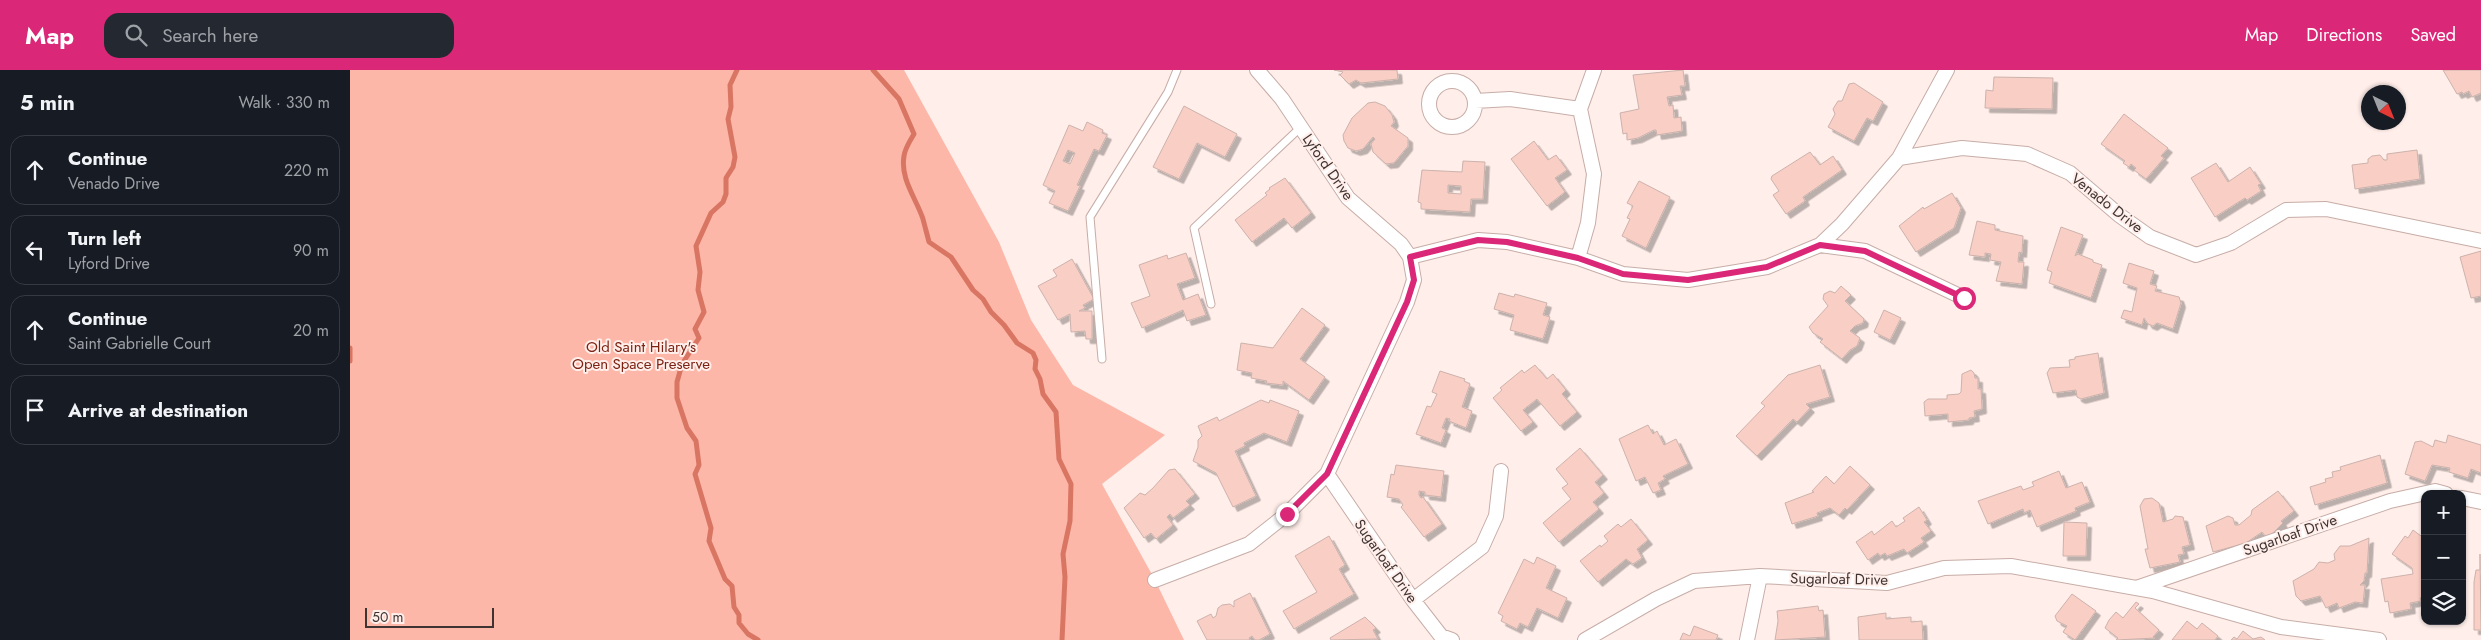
<!DOCTYPE html>
<html lang="en">
<head>
<meta charset="utf-8">
<style>
	body { margin:0; font-family:Jost,sans-serif; background:#242831; color:#f1f3f6 }
	.controls { position:absolute; right:15px; bottom:15px; display:grid; overflow:hidden; border-radius:10px; box-shadow:0 1px 4px #0004 }
	.controls button { width:45px; height:45px; display:grid; place-items:center; padding:0; border:0; border-bottom:1px solid #363941; background:#171b24; color:#f1f3f6; font:25px sans-serif }
	.compass { position:absolute; left:2011px; top:15px; width:45px; height:45px; border-radius:50%; background:#171b24; box-shadow:0 1px 4px #0004; rotate:137deg }
	.scale { position:absolute; left:15px; bottom:12px; width:129px; box-sizing:border-box; padding-left:5px; border:2px solid #3f3432; border-top:0; font-size:14px; line-height:18px; white-space:nowrap; color:#3f3432; -webkit-text-stroke:4px #ffeeea; paint-order:stroke }
	.stop { position:absolute; width:15px; height:15px; margin:-11px; border:4px solid #db2777; border-radius:50%; background:#fff }
	.stop.end { background:#db2777; border-color:#fff; box-shadow:0 1px 5px #0008 }
	.list { margin:0; padding:0; list-style:none }
	h2 { display:flex; justify-content:space-between; align-items:center; height:65px; margin:0; padding:0 20px; font-size:21px }
	h2 small { font-size:16px; font-weight:400; color:#9ea1a6 }
	.list li { display:grid; grid-template-columns:32px 1fr auto; gap:15px; align-items:center; box-sizing:border-box; height:70px; margin:0 10px 10px; padding:0 10px; border:1px solid #363941; border-radius:15px }
	.list b { display:block; font-size:19px; white-space:nowrap }
	.list p { margin:0; font-size:16px; white-space:nowrap; color:#9ea1a6 }
	.list em { font-size:16px; font-style:normal; color:#9ea1a6 }
	.icon { flex:none; width:28px; height:28px; fill:none; stroke:currentColor; stroke-width:2; stroke-linecap:round; stroke-linejoin:round }
	.map { position:relative; flex:none; width:2131px; height:570px; overflow:hidden }
	header { display:flex; align-items:center; gap:30px; box-sizing:border-box; height:70px; padding:0 25px; background:#db2777; color:#fff }
	header strong { font-size:24px }
	nav { display:flex; gap:28px; margin-inline-start:auto; font-size:18px }
	.search { width:350px; height:45px; background:#242831; display:flex; align-items:center; gap:12px; box-sizing:border-box; padding:0 18px; border-radius:15px; color:#9ea1a6; font-size:19px }
	main { display:flex }
	aside { flex:1; background:#171b24 }
	.map>svg:first-child { display:block }
</style>
</head>
<body>
<header>
<strong>Map</strong>
<div class="search"><svg class="icon" aria-label="search" viewBox="0 0 24 24"><circle cx="10" cy="10" r="6"/><path d="M15 15l6 6"/></svg>Search here</div>
<nav><a>Map</a><a>Directions</a><a>Saved</a></nav>
</header>
<main>
<aside>
<h2>5 min<small>Walk · 330 m</small></h2>
<ul class="list">
<li><svg class="icon" aria-label="ahead" viewBox="0 0 24 24"><path d="M12 20V5M6 11l6-6 6 6"/></svg><div><b>Continue</b><p>Venado Drive</p></div><em>220 m</em></li>
<li><svg class="icon" aria-label="left" viewBox="0 0 24 24"><path d="M17 20v-9H6M10 6l-5 5 5 5"/></svg><div><b>Turn left</b><p>Lyford Drive</p></div><em>90 m</em></li>
<li><svg class="icon" aria-label="ahead" viewBox="0 0 24 24"><path d="M12 20V5M6 11l6-6 6 6"/></svg><div><b>Continue</b><p>Saint Gabrielle Court</p></div><em>20 m</em></li>
<li><svg class="icon" aria-label="arrive" viewBox="0 0 24 24"><path d="M6 21V4h12l-3 4 3 4H6"/></svg><div><b>Arrive at destination</b></div></li>
</ul>
</aside>
<div class="map">
<svg width="2131" height="570" viewBox="0 0 2131 570">
	<defs>
		<filter id="shadow"><feDropShadow dx="4.5" dy="4.5" stdDeviation="0" flood-color="#0004"/></filter>
	</defs>
	<rect width="100%" height="100%" fill="#ffeeea"/>
	<path fill="#fdb7a9" d="M0,0H554L649,172L681,250L723,315L815,365L752,414L805,510L834,570H0Z"/>
	<g fill="none" stroke-linecap="round" stroke-linejoin="round">
		<path stroke="#d97663" stroke-width="5" d="M387,0L380,15L381,37L378,49L385,87L383,97L376,108V124L373,132L361,143L346,176L350,202L348,220L354,242L345,259L349,268L332,294L327,312V328L337,358L346,371L349,395L345,404L361,458L359,471L375,509L382,516L384,537L389,545V553L398,564L408,570
			M523,0L549,29L564,64C560,71 555,78 554,86C550,109 566,128 573,149C575,157 577,164 579,172L601,187L623,220L633,229L641,242L654,255L667,273L683,283L686,290L685,299L690,309L693,324L706,342L709,389L721,414L720,451L713,484L715,507L712,570
			M0,278V291"/>
	</g>
	<path fill="#f9cec4" stroke="#ccb2ac" fill-rule="evenodd" filter="url(#shadow)" d="M984,0H1047L1048,9L1011,13L1006,10L999,14L990,5L993,2Z
		M1333,0L1335,16H1330L1332,25L1317,27L1319,36L1323,35L1324,48L1331,47L1332,61L1307,65L1306,60H1304L1288,68L1277,70V63L1273,64L1270,43L1289,39L1283,5Z
		M2093,0H2131V23L2122,27L2119,21L2113,24L2112,22L2107,24Z
		M1644,7L1703,8L1702,39L1635,38L1636,20L1643,21Z
		M1504,13L1533,32L1523,51L1517,48L1504,71L1478,57L1485,44L1483,39L1488,31H1492L1499,14Z
		M1025,32L1035,36L1042,45L1044,52L1041,56L1058,68V76L1044,93L1036,94L1023,82L1021,74L1025,69L1023,67L1013,79L1006,81L998,78L994,71L993,65L1002,48L1018,33Z
		M834,36L887,64L875,87L847,73L829,109L803,97Z
		M1774,44L1818,78L1811,86L1814,88L1796,109L1784,100L1786,98L1781,94L1779,97L1773,93L1775,91L1751,74Z
		M737,52L753,60L752,63L757,65L749,81L744,79L727,115L730,116L718,141L699,133L705,121L693,115L719,55L733,61ZM718,80L725,83L720,94L713,91Z
		M1184,71L1198,90L1206,85L1217,100L1205,108L1215,122L1197,136L1161,89Z
		M2067,80L2070,109L2005,119L2002,95L2018,93V89L2022,86L2030,85L2034,90H2037V84Z
		M1460,82L1470,95L1483,86L1492,100L1453,127L1455,131L1436,144L1423,125L1429,121L1421,109L1422,106Z
		M1113,91L1135,92L1133,129H1121L1120,142L1071,139V133L1068,132L1072,100L1112,102ZM1098,115L1111,116V124L1098,123Z
		M1866,93L1878,112L1900,97L1911,114L1908,115L1911,121L1897,130L1895,128L1865,147L1841,108Z
		M935,108L961,143L942,158L934,148L902,172L885,150L917,125L915,123L920,119L919,118Z
		M1289,111L1320,127L1296,178L1272,166L1280,149L1277,148L1283,136L1277,133Z
		M1602,123L1611,138L1604,158L1566,182L1549,156L1573,137L1574,139Z
		M1627,151L1645,155V160L1673,166L1672,183L1669,182L1668,192H1674L1672,214L1646,211L1651,192L1640,190L1641,184L1635,183V187L1619,185Z
		M1711,157L1733,165L1725,186L1728,184L1743,190V192L1752,195L1741,228L1699,213L1702,202L1697,200Z
		M2131,181V226L2121,228L2110,187Z
		M836,183L845,208L827,214L833,230L848,224L856,245L837,251L833,240L792,258L781,233L800,226L789,195L817,185L818,189Z
		M722,189L744,229L733,235L735,238L729,241H742V269H736L735,261L721,262L720,244L708,250L688,216L707,206L703,200Z
		M1779,193L1804,201L1800,214L1807,216L1805,221L1829,227L1831,233L1823,259L1807,253L1803,256L1798,254L1794,248L1792,255L1771,248L1774,240L1782,242L1787,218L1773,213Z
		M1491,216L1501,225L1495,231L1514,249L1513,253L1505,256L1500,261L1510,268L1507,276L1500,280L1492,289L1470,272L1473,269L1463,263L1459,257L1478,236L1473,229L1474,224L1480,221L1485,223Z
		M1149,223L1164,227L1165,224L1197,233L1193,245L1200,247L1193,269L1160,260L1164,245L1144,239Z
		M952,238L975,255L950,289L975,307L959,330L933,311V315L916,313L917,311L901,308L902,303L887,300L891,273L923,278Z
		M1534,240L1551,248L1540,270L1524,262Z
		M1748,283L1754,323L1731,329L1727,327L1726,320L1703,323L1697,303L1700,298L1720,297L1719,290L1725,289V287Z
		M1185,295L1197,309L1203,304L1216,320L1212,324L1227,342L1210,356L1187,329L1173,340L1183,352L1171,361L1143,328L1152,320L1150,318L1172,300L1174,303Z
		M1470,295L1480,327L1456,334L1460,338L1447,352L1443,349L1407,386L1386,366L1415,336L1411,333L1438,305Z
		M1621,300L1624,303L1625,308H1628V319H1631L1632,339L1624,341L1625,347L1619,348V350L1598,352V344L1575,346L1574,332L1578,329H1597V325L1609,324L1611,322L1612,304Z
		M1090,301L1115,309L1114,311L1120,314L1112,337L1122,341L1116,358L1099,351L1100,349L1096,348L1092,358L1096,360L1091,373L1066,364L1077,336L1081,337L1087,324L1082,322Z
		M911,330L919,333L920,330L949,341L937,372L914,363L894,373L895,376L885,381L906,426L883,437L866,403L843,391L848,377V370L852,366L848,356L867,347L869,351Z
		M1298,355L1303,364L1307,361L1314,375L1326,369L1338,394L1313,406L1315,409L1308,413L1311,420L1303,423L1295,407L1286,411L1269,369Z
		M2098,365L2131,375V403L2121,399L2118,408L2099,402L2100,398L2082,395L2075,411L2055,404L2065,372L2071,371L2083,377L2085,370L2096,373Z
		M1230,378L1253,405L1245,412L1254,423L1243,432L1249,439L1209,472L1193,453L1221,429L1212,418L1218,414L1206,399Z
		M2030,385L2037,413L1965,435L1960,417L1976,412L1975,409L1983,407L1982,402L1991,400L1990,397Z
		M1046,395L1094,401L1091,427L1075,425V422L1069,421V425L1071,428L1073,427L1092,454L1074,467L1051,437L1053,435L1049,429L1037,427L1041,404L1044,405Z
		M1500,396L1520,415L1497,440L1495,438L1489,445L1480,438L1467,443L1468,446L1442,454L1435,433L1464,422L1462,421L1476,406L1484,414Z
		M825,399L845,424L836,431L840,435L823,448L820,444L817,447L823,455L806,469L801,463L794,468L774,438L790,423L795,425L803,418L819,400Z
		M1709,401L1716,418L1732,412L1740,432L1725,438L1726,441L1687,457L1680,440L1674,443L1673,439L1638,454L1628,431L1671,416L1673,420L1684,416L1682,412Z
		M1928,421L1944,441L1931,451L1933,453L1925,461L1917,468L1912,462L1896,473L1863,482L1856,456L1878,446L1883,448L1885,455H1889L1901,445L1902,440Z
		M1802,428L1809,433L1813,452L1823,449L1825,446L1833,447L1840,475L1832,477L1834,484L1828,485L1830,492L1800,498L1795,479H1798L1790,436L1794,429Z
		M1569,437L1577,450L1574,452L1581,461L1571,468L1574,472L1557,483L1554,479L1537,486L1535,483L1530,486L1528,483L1518,490L1506,472L1522,461L1524,465L1542,451L1546,457L1555,451L1553,448Z
		M1281,449L1298,470L1287,479L1292,488L1283,494L1276,489L1248,512L1230,491L1250,475L1251,477L1258,471L1254,466L1268,454L1271,457Z
		M1714,452L1737,453L1736,486H1713Z
		M2063,460L2075,469V527L2070,528L2071,531L2060,533L2061,539L2040,543L2038,531L2035,532L2031,509L2063,504L2062,498L2042,484L2055,466L2058,468Z
		M979,466L995,495L989,499L1004,524L944,559L933,541L967,522L945,486Z
		M2019,468L2017,503H2015L2014,511L2010,515H2015L2013,533L2005,532L1989,538L1987,533L1976,538L1970,526L1951,531L1946,526L1943,511L1964,499L1969,492L1978,493L1985,490L1984,484L1990,476H2000Z
		M2130,484L2131,560H2124V512L2126,500H2130Z
		M1187,487L1206,496L1196,518L1217,528L1208,548L1187,538L1178,557L1170,553L1167,559L1151,551L1153,546L1148,543L1174,489L1184,494Z
		M900,523L920,564L909,570H905L902,566L899,568L900,570H857L847,551L861,544L863,548L866,546L868,538L872,535L880,534L884,537V531Z
		M1722,524L1746,541L1725,570L1713,562L1717,556L1707,551L1705,546Z
		M1786,532L1789,534L1785,538L1809,560L1803,567L1805,568L1766,570L1768,568L1755,558L1759,550L1766,542L1773,548Z
		M1468,536L1469,541L1473,540L1475,567L1425,570L1428,551L1427,541Z
		M1536,543V549L1561,547V552L1572,551L1573,570H1509L1508,547Z
		M1015,547L1026,558L1023,560L1028,569L981,570L980,568Z
		M1837,551L1847,559L1852,553L1868,566L1865,570H1822Z
		M1344,556L1368,565L1366,570H1330L1333,563L1340,566Z
		M1893,561L1903,569L1911,567L1915,570H1881L1884,567L1887,569Z"/>
	<g fill="none" stroke-linecap="round" stroke-linejoin="round">
		<g stroke="#c7ada7" stroke-width="9">
			<path id="service" d="M861,234L844,158L950,58
				M752,289L740,147L818,22L827,0"/>
		</g>
		<g stroke="#c7ada7" stroke-width="16">
			<path id="minor" d="M1079 34a23 23 0 1 1 46 0a23 23 0 1 1-46 0Z
				M1125,31L1160,29L1230,39
				M1549,88L1612,78L1677,84L1720,103L1769,145L1800,167L1846,185L1881,173L1936,140L1976,139L2131,171
				M1470,175L1492,154L1549,88L1597,0
				M1060,187L1128,170L1157,172L1228,188L1273,204L1338,210L1417,197L1470,175L1515,181L1614,228
				M1228,188L1238,153L1244,104L1230,39L1244,0
				M977,404L1063,530L1091,566L1102,570
				M2112,428L2131,432
				M805,510L899,474L937,444L977,404L1057,232L1064,210L1060,187L1051,174L998,128L932,29L907,0
				M1786,518L2040,431L2085,421L2096,424
				M1063,530L1132,477L1146,446L1151,401
				M1235,570L1306,529L1344,511L1410,506L1537,513L1594,498L1661,496L1803,521L1931,557L2029,570
				M1397,570L1410,506"/>
		</g>
		<use href="#service" stroke="#fff" stroke-width="7"/>
		<use href="#minor" stroke="#fff" stroke-width="14"/>
	</g>
	<g fill="none" stroke-linecap="round" stroke-linejoin="round">
		<path stroke="#db2777" stroke-width="6" d="M937,444L977,404L1057,232L1064,210L1060,187L1128,170L1157,172L1228,188L1273,204L1338,210L1417,197L1470,175L1515,181L1614,228"/>
	</g>
	<g text-anchor="middle" dominant-baseline="central" stroke-width="4" stroke-linejoin="round" paint-order="stroke">
		<g font-size="15" fill="#3f3432" stroke="#ffeeea">
			<text transform="translate(978 97) rotate(55)">Lyford Drive</text>
			<text transform="translate(1757 133) rotate(38)">Venado Drive</text>
			<text transform="translate(1940 465) rotate(-19)">Sugarloaf Drive</text>
			<text transform="translate(1036 491) rotate(55)">Sugarloaf Drive</text>
			<text transform="translate(1489 509) rotate(1)">Sugarloaf Drive</text>
		</g>
		<g font-size="15" fill="#7c2313" stroke="#ffeeea">
			<text x="291" y="277">Old Saint Hilary's<tspan x="291" dy="17">Open Space Preserve</tspan></text>
		</g>
	</g>
</svg>
<div class="controls">
<button>+</button>
<button>−</button>
<button><svg class="icon" aria-label="layers" viewBox="0 0 24 24"><path d="M12 4l9 5-9 5-9-5zM3 14l9 5 9-5"/></svg></button>
</div>
<svg class="compass" viewBox="-18 -18 36 36"><path d="M0-13l5 13h-10z" fill="#e53935"/><path d="M0 13l5-13h-10z" fill="#9ea1a6"/></svg>
<div class="scale">50 m</div>
<div class="stop" style="left:1614px;top:228px"></div>
<div class="stop end" style="left:937px;top:444px"></div>
</div>
</main>
</body>
</html>
